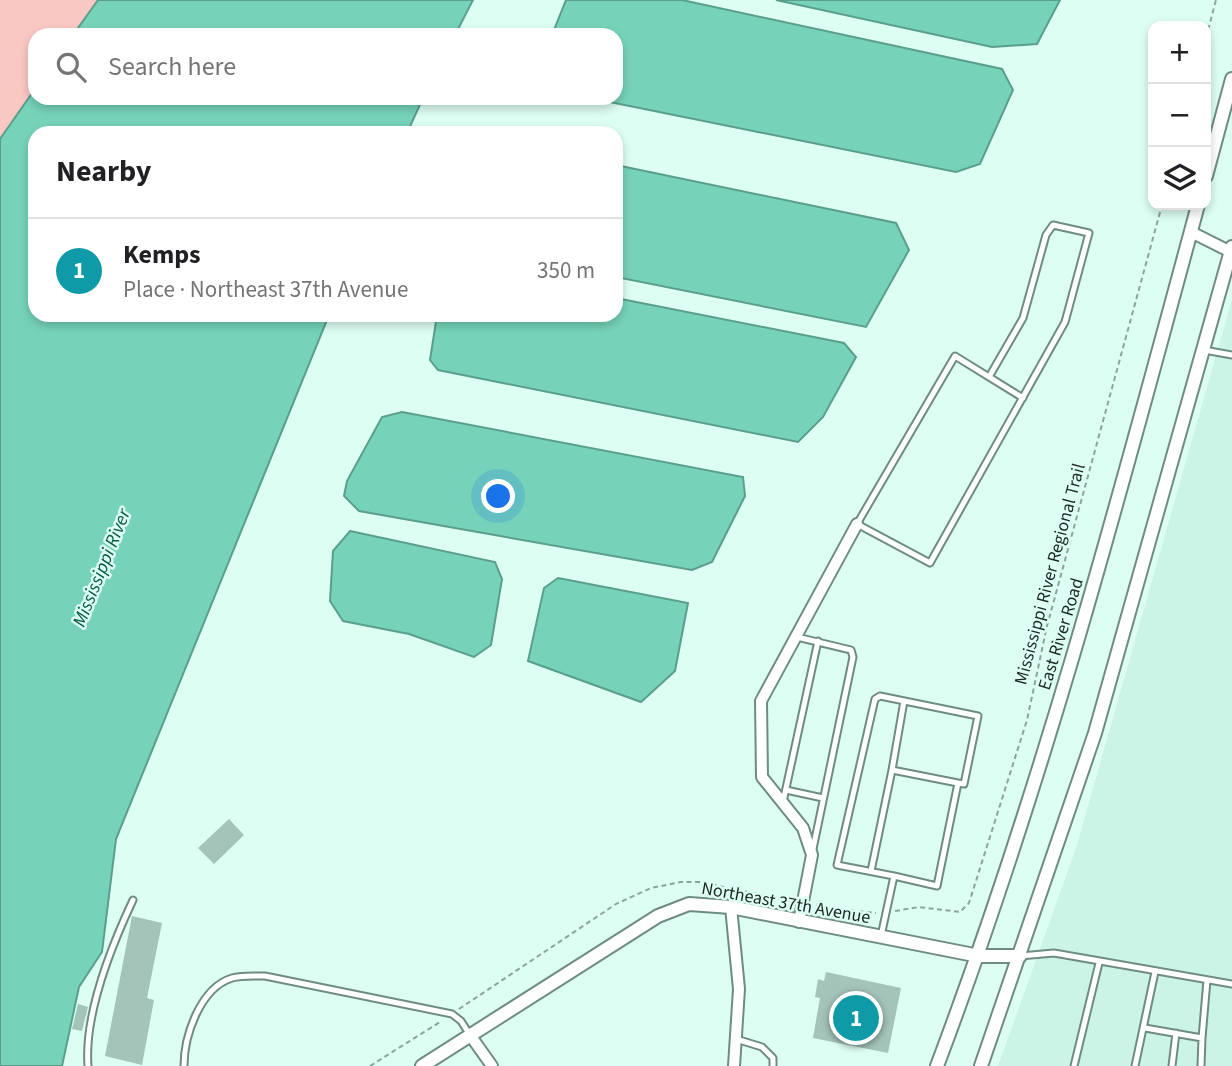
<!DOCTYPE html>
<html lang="en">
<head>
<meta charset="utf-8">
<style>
	body { margin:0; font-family:"Source Sans 3",sans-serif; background:#f2f2f2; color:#202124 }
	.controls { position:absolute; right:21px; top:21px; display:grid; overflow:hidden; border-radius:14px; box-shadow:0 4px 10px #0003 }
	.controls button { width:63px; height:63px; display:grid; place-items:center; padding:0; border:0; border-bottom:2px solid #e0e0e0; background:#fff; color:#202124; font:35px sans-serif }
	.you { position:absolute; left:499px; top:497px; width:24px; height:24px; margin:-18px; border:5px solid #fff; border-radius:50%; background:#1a73e8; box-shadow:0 0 0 10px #1a73e833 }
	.badge { display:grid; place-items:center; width:46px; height:46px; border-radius:50%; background:#b45309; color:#fff; font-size:23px; font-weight:700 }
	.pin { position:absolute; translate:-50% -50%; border:4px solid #fff; box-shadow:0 2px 7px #0006 }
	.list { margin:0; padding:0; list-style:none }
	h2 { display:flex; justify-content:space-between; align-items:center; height:91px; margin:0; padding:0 28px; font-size:30px }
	h2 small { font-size:23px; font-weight:400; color:#757577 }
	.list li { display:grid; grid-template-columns:46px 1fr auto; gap:21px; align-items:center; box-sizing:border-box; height:105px; padding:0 28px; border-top:2px solid #e0e0e0 }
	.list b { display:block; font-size:26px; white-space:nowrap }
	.list p { margin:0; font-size:23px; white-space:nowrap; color:#757577 }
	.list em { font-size:23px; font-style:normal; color:#757577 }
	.icon { flex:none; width:38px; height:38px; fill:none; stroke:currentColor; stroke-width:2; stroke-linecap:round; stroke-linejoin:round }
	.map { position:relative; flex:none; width:1232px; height:1066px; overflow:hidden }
	.search { position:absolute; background:#fff; box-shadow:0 4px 10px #0003; left:28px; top:28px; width:595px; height:77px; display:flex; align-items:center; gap:18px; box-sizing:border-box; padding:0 24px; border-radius:21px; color:#757577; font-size:26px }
	.panel { position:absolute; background:#fff; box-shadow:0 4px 10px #0003; left:28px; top:126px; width:595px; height:196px; border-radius:21px }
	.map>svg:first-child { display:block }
</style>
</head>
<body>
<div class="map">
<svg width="1232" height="1066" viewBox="0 0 1232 1066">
	<rect width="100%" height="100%" fill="#ddfef3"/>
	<path fill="#cbf4e7" d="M1232,299V1066H998L1076,848Z"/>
	<path fill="#fac8c3" d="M0,0H98L73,35H35V89L0,139Z"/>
	<path fill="#76d3b9" stroke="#5a9f8c" stroke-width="2" d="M98,0H473L455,35H73Z
		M566,0H682L1002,69L1013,90L980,164L956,172L590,98H616V35H552Z
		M776,0H1060L1037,44L992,47Z
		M35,89V98H423L407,133H35V315H329L116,839L102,952L79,987L62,1066H0V139Z
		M616,165L896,223L909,250L866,327L616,277Z
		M616,298L844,343L856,357L823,417L798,442L438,370L430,360L437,315H616Z
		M402,412L743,477L745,496L712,562L692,570L359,511L344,496L347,481L382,417Z
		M350,531L495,562L502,579L491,645L474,657L409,634L343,621L330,601L333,551Z
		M558,578L688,603L675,671L641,702L528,661L544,588Z"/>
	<path fill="#a4c3b9" d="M229,819L244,835L214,864L198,848Z
		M132,916L162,923L147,998L154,1000L142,1065L105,1056Z
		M826,972L901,988L888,1053L813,1038L820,998L815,997L818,979L824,981Z
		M78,1004L88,1007L82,1031L72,1029Z"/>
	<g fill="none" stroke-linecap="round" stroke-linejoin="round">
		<g stroke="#6f8c83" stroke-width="9">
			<path id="service" d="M1204,350L1232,355
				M989,377L1023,318L1046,235L1053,225L1089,233L1065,322L930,563L857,524L955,356L1023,398
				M797,637L851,650L853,657L813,849
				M892,770L904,701
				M786,790L823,798
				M783,802L818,641
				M871,871L892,770L958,783
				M881,936L894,876L837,865L875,699L880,696L978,716L964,784L958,783L937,886L894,876
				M1020,956L1054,953L1232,984
				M1145,1028L1202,1038L1207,980
				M736,1039L762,1047L773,1058V1066
				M88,1066C84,1013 111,947 133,900
				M184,1066C184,1036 200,988 232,978C242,975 255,976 265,976L452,1014L461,1021L470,1035
				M1074,1066L1099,963
				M1135,1066L1155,972
				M1172,1066L1176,1033
				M1201,1066L1202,1038"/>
		</g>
		<g stroke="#6f8c83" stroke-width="14">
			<path id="minor" d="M1191,232L1231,252
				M731,907L739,989L734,1066
				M799,922L812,855L803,828L762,777L761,701L857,524
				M470,1035L492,1066"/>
		</g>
		<g stroke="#6f8c83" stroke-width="16">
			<path id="tertiary" d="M1206,176L1232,79
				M422,1066L658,916L689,904L731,907L979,956H1020
				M937,1066C1043,785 1120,494 1198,205
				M981,1066L1095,733L1232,247"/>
		</g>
		<path stroke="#8ba49c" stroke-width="2" stroke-dasharray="5 3.5" stroke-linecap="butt" d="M1206,38L1216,0
			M816,906L876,913
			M895,911L919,907L960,912L969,903L1027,720L1047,626L1162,205
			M459,1009L616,904L651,888L681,882H700L790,901
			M370,1066L440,1022"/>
		<use href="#service" stroke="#fff" stroke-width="5"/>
		<use href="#minor" stroke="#fff" stroke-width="10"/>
		<use href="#tertiary" stroke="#fff" stroke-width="12"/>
	</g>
	<g text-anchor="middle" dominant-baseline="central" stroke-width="5" stroke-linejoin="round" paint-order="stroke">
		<g font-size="18" fill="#1a2623" stroke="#ddfef3">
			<text transform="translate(1050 574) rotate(-75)">Mississippi River Regional Trail</text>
			<text transform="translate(1061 634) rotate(-73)">East River Road</text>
			<text transform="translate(786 903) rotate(10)">Northeast 37th Avenue</text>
		</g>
		<g font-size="19" font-style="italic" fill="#085948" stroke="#ddfef3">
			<text transform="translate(102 568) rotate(-68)">Mississippi River</text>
		</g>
	</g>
</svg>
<div class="controls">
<button>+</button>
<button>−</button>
<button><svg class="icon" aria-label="layers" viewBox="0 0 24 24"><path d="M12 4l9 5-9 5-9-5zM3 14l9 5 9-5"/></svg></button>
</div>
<div class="you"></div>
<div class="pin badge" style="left:856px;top:1018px;background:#0f9aa8">1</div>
<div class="search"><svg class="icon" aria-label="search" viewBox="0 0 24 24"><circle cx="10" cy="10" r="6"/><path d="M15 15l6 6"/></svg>Search here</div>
<section class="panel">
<h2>Nearby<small></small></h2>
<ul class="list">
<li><span class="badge" style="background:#0f9aa8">1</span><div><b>Kemps</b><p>Place · Northeast 37th Avenue</p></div><em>350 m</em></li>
</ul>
</section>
</div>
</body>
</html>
